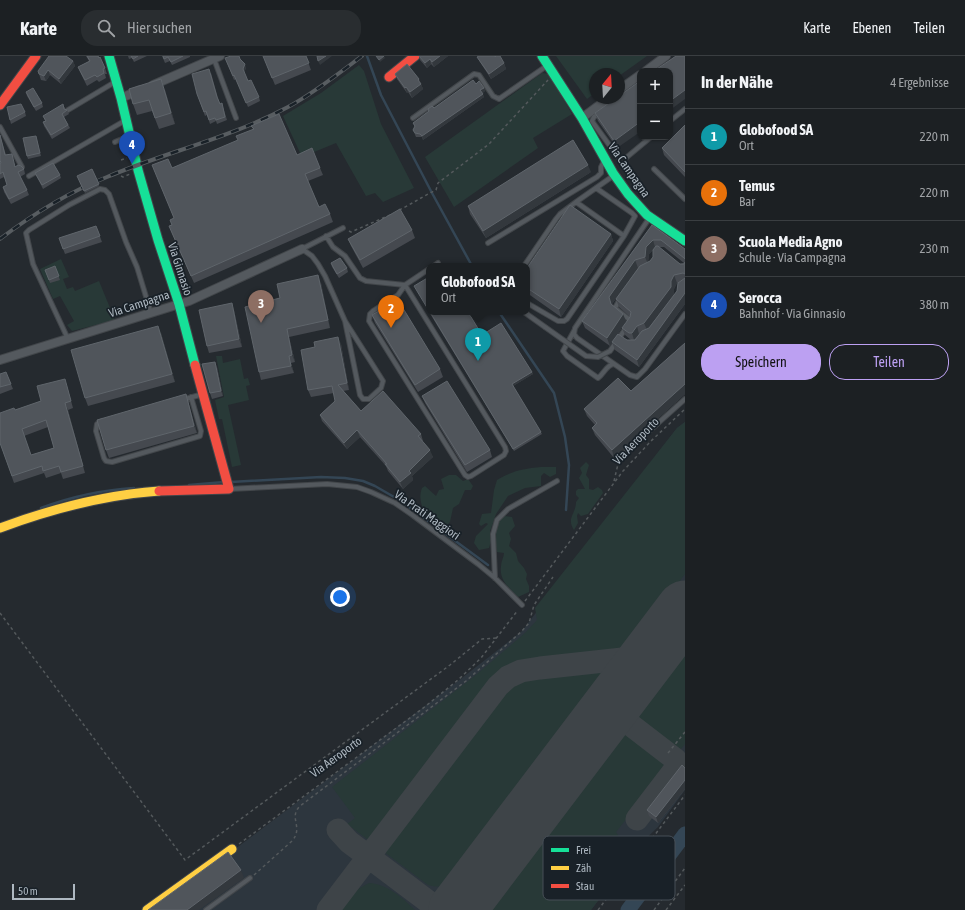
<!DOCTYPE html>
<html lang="de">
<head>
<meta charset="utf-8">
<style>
	body { margin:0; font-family:"Asap Condensed",sans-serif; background:#292d30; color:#f1f3f6 }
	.controls { position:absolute; right:12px; top:12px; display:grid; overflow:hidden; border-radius:8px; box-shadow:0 1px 3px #0004 }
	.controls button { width:36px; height:36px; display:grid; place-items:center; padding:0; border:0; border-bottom:1px solid #3a3e41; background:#1c2023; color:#f1f3f6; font:20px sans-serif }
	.compass { position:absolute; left:589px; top:12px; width:36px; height:36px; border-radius:50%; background:#1c2023; box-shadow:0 1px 3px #0004; rotate:18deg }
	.scale { position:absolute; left:12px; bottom:10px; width:63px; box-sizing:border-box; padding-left:4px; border:2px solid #aeb8c1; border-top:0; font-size:11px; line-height:14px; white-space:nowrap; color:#aeb8c1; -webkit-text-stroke:3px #192128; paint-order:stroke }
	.you { position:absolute; left:340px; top:541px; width:14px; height:14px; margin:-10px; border:3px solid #fff; border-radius:50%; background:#1a73e8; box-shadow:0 0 0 6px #1a73e833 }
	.badge { display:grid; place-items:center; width:26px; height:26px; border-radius:50%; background:#bca0f2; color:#fff; font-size:13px; font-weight:700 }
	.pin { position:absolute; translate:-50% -33px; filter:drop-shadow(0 1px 2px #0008) }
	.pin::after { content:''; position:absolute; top:21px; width:14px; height:12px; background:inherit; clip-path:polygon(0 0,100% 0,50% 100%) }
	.popup { position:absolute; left:426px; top:207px; width:104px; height:52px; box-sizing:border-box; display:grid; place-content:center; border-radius:8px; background:#1c2023; filter:drop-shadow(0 1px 3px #0005); font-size:13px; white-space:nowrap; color:#a0a3a6 }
	.popup b { font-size:15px; color:#f1f3f6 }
	.popup::after { content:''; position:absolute; left:50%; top:100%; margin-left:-8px; border:8px solid transparent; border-top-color:#1c2023 }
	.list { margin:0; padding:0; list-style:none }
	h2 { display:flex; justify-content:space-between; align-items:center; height:52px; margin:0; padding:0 16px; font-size:17px }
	h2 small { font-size:13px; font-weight:400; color:#a0a3a6 }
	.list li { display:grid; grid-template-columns:26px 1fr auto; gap:12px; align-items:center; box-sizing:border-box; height:56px; padding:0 16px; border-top:1px solid #3a3e41 }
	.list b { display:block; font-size:15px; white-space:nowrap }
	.list p { margin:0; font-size:13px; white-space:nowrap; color:#a0a3a6 }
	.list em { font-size:13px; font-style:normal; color:#a0a3a6 }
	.actions { display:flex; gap:8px; padding:12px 16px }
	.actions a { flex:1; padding:9px 0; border:1px solid #bca0f2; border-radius:16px; text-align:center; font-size:14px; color:#bca0f2 }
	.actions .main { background:#bca0f2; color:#111 }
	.icon { flex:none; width:22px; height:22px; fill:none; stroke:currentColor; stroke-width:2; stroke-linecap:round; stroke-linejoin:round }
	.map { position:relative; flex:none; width:685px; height:854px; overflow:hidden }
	header { display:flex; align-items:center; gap:24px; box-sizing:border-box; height:56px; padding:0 20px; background:#1c2023; border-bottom:1px solid #3a3e41 }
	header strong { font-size:19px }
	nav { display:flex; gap:22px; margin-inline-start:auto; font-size:14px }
	.search { width:280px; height:36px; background:#292d30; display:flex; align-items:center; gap:10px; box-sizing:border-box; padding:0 14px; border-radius:16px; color:#a0a3a6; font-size:15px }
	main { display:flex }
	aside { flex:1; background:#1c2023 }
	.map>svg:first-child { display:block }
</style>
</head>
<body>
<header>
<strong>Karte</strong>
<div class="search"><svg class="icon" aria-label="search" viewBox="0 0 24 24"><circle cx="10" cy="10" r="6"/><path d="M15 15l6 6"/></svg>Hier suchen</div>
<nav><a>Karte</a><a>Ebenen</a><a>Teilen</a></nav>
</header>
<main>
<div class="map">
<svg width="685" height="854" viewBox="0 0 685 854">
	<rect width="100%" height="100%" fill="#252a2f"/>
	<path fill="#2d363e" d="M685,366V734L658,771L630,798L625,809L591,854H154L458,625L522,575L677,372Z"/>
	<path fill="#283937" d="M556,0H647L619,20V18H595V37L587,43Z
		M359,9L364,15L381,68L414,132L383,146L375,137L366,140L336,87L302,101L283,60L321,37Z
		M542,17L549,18L572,58L533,82L538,92L454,151L425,101Z
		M61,203L69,221L63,223L67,233L73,231L75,235L99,225L115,264L72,275L67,269L74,265L60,240L53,243L40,213Z
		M216,300H222L223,307L240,303L244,323L248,322L250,329L246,330L249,344L228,349L241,409L232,411L222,363H219L215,344L224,341Z
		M685,366V518L456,823C445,831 441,832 428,829L347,768L355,762L332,731L477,618L526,576L537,564L535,552L677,372Z
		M586,406L589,409L586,419L589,423V433L593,434L598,431L602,434L603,437L588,458L581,460L578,457L577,460L578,467L574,474C566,462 576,458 576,446L579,442L576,439V435L578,433H585L579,422L582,417L580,412Z
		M541,411H556V418L550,421L544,417L541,420V430L525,432L508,440L496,458L493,467L490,475L491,485L489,492L479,494L474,487L476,480L488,468L486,467L481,470L479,468L482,458L491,457L494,434L497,424C514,414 523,413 541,411Z
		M449,419H456L463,425L468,423L473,430L471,434H465L459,448L453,452L450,466L447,469L433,462L427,461C422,451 418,443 422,432L425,430L436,440L439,434L444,433L441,423Z
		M505,460L512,461L515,470L509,477L511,483L509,490L516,497L518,505L524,512L527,518L526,523L529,530V536L518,541C509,532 499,524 501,510C501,505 504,501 504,497L497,496L494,481L500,463Z
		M685,582V688L677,698L639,667L634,650Z
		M623,674L633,676L669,705V709L616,776L630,798L625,809L591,854H481L615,676Z
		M369,827C387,828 403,842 415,854H340L358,833Z"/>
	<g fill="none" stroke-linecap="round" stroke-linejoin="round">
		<path stroke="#344655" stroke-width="2.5" d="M367,0L381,39L432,137L472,210
			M499,256L554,337L565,381L569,409L566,454
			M231,426L321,421L345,422L363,425L375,430L401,445L488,509
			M189,429L224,426
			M41,452C70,441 103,434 134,432"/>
		<path stroke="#344655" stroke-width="15" d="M628,854L685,778"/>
		<path stroke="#3e4448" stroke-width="23" d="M610,653L675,703L678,707L676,712L637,763
			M338,774L349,786L430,847
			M328,854L498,630L508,621L521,615L540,612L650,600
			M436,854L430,847C448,854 458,849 471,836"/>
		<path stroke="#3e4448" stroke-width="57" d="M457,854L685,553"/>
		<g stroke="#42464a" stroke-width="6">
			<path id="lane" d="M214,3L236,62
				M68,54L115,26
				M600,57L594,61L592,65L594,68L618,101
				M413,62L474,18L479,19L493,40L499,43L548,9
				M670,65L685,53
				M0,71L22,111
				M115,86L129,80
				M627,101L651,81
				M654,113L685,143
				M29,120L126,64
				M596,132L632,157L635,160L624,180L576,146L613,120
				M650,161L575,272L574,278L577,282L630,319L637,321L645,313L685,258
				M343,172L302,193L312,200L318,208L325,220L345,265L360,339L363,343H369L381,332L383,325L345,265
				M326,180L333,191L345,200L360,222L366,225L405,229L429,213
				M488,187L597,121L601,117V111L604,105
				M434,210L438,207
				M524,210L556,163L560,158L576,146
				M405,229L505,391L506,395L504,399L471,420L468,421L465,419L369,265L370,258L373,255L398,239Z
				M620,243L615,252L630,264V267
				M527,247L558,265H564L567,263L624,180
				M524,256L545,271
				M574,275L563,295L567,300L598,322C604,318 606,309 614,308
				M68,283L33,208L26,177L29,174L69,149L100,133L105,134L109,138L126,186L137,211L151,257
				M610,295L626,272
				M182,344L203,338
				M102,365L97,368L96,375L104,402L106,405L112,406L200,380L201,375L191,341
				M619,402L685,343
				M229,433L327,428L357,431L371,436L395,447L411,458L478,508L495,522L522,549
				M495,522L493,478L497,464L508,453L557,425
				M206,854L250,822"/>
		</g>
		<g stroke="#42464a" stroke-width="10">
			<path id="street" d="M646,15L666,0
				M153,29L220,0
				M619,34L640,19
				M121,42L140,34
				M582,62L609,42
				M0,304L189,245L302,193"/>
		</g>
		<g stroke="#42464a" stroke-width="11">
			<path id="fast" d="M109,0L121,42L138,114L158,184L179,248L195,309
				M542,0L582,62L613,117L628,138L647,159L685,185"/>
		</g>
		<g stroke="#42464a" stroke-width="11">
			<path id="slow" d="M0,472C51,453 104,439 159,435
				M147,854L232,793"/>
		</g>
		<g stroke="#42464a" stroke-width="11">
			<path id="jam" d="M389,21L415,0
				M0,49L36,0
				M159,435L229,433L195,309"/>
		</g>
		<path stroke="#54595c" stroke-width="1.5" stroke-dasharray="3 3" stroke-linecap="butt" d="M121,104L127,102
			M121,120L123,121L130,118
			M399,154C412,148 423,140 436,134L438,127L489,88L548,24
			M349,175L351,176L390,159
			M614,425L618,408
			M525,545L623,415L651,385L685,353
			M0,557L185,804L450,609L482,583L496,582
			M668,697L685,676
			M239,788L422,653L458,624L481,602L518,554
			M254,819L292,785C304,771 288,762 300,750L466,625L522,575L529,567L534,549L553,521
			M598,854L685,739
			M654,854L685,812
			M666,854L685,829"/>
		<use href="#lane" stroke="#54595e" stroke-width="4"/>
		<use href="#street" stroke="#54595e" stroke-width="8"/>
		<use href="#fast" stroke="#16e098" stroke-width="9"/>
		<use href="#slow" stroke="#ffcf43" stroke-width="9"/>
		<use href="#jam" stroke="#f24e42" stroke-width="9"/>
		<g stroke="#585d61" stroke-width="4">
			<path id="rail" d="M0,183C33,158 69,136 107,121C166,96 230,82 288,51C314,37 338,18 362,0"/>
		</g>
		<use href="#rail" stroke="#192128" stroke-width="2.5" stroke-dasharray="8" stroke-linecap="butt"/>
		<g stroke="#42464a" stroke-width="6" stroke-linecap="butt">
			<path id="lane-bridge" d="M545,271L586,300L598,301L610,295"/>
		</g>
		<use href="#lane-bridge" stroke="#54595e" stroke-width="4"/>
	</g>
	<path fill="#45494f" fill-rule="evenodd" d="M86,0H98L105,12L107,18H105L106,22L99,26L97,24L87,30L80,16L78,11L89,5Z
		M128,0H147L134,6L132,2L129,3Z
		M162,0H190V1L172,9L170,5L165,7Z
		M263,0H306L311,14L275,29Z
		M419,0H448L434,11L431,8L427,12L420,4Z
		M477,1L504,7L506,13L491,23L480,6Z
		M225,2L240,3L246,12L244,16L248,25L259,41L260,45L248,51L236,23L234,24Z
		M73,5L75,10L61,28L50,19L46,25L41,24L38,15Z
		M211,17L218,42L220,48L223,51L227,64L217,68L216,65L210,68L207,59L205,60L197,38Z
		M395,18L419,23L423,33L412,42L408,36L407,37L397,23Z
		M640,25L617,92L598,65L595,57Z
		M476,28L484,32L485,35L482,37L484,41L423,84L422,81H416L413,74L415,71L413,67L428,56V53L434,52Z
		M165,34L175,68L159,73L152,55L137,59L133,48Z
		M26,36L42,47L43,51L36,55L27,40Z
		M65,51V53L67,54L69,58L64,61L70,72L52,83L44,70L43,66L45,65L43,60Z
		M25,56L26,60L11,68L10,64Z
		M685,69V121L664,99L662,92Z
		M251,70L297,99L320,112L323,119L308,125L319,151L330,158L333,166L194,227L169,170L172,169L174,162L152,109L172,112L238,85L253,73Z
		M0,79L6,99L12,98L15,111L24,113L25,118L20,121L27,134L29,139L11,148L4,136L3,131L7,129L4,121L0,123V107H1Z
		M36,80L41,100L28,103L27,100Z
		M92,113L99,130L85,137L77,120Z
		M591,116L486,182L470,158L468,150Z
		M35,117L60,119L61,122L43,133Z
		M652,169L685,193V248L639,311L615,294L612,286L627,284H631L625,279L622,272L630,261L619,251L616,243L639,212L612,248L626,265L610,290L585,272L582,265ZM659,191H664L684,207L680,208ZM653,194V201L650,205L648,206L649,198ZM677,227H678L677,235L648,272L674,239V233Z
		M96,170L102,186L65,198L59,182Z
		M412,174L415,182L363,212L351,190L348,183Z
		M611,178L613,185L561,261L527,237V212Z
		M331,207L347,212L348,216L339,222L332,211Z
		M55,210L60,224L50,227L45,214Z
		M321,227L330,272L289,281L295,306L291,307L294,317L261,324L259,316L280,242Z
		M234,254L242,291L209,297L207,290Z
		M429,256H468L482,279L532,316L533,318L513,330L542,378L514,395Z
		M372,259L440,313L443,321L418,336L375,267Z
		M161,277L175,326L88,350L85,342Z
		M685,287V338L614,402L595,379L592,372L595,369L587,360L584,353L631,335Z
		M341,288L349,334L343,335L361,355L421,378L423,385H422L433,401L412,420L413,424L403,433L388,415L386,410L360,381L347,393L322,365L320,359L335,345L334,337L311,341L308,334Z
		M217,311L223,340L212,343L210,337Z
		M6,316L13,333L0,338V318Z
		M67,330L73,352L68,354L85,417L63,423L61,417L46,422L44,417L14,427L0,387L15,354L41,345ZM48,371L54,392L31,399L24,380Z
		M422,340L490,394L492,401L467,416L425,347Z
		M188,345L197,377L109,402L106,394Z
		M685,712V733L658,767L649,760L647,754Z"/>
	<path fill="#33383d" d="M326,0H332L320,9L318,5Z
		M384,0L385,2L380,6L379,4Z
		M440,0H448L434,11L432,6Z
		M430,3L431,8L427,12L425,7Z
		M73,5L75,10L61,28L59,23Z
		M504,7L506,13L491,23L489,18Z
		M245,8L246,12L244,17L243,13Z
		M48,14L50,19L46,25L44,20Z
		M161,23L165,34L175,68L171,57Z
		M419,23L423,33L412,42L410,36Z
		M406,31L408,36L407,37L405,32Z
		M484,32L485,35L482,38L480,34Z
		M685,34V43L670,54V45Z
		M483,38L484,41L423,84L422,80Z
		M640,66V76L617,92L614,85Z
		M588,109L591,116L486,182L483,175Z
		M611,178L613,185L561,261L559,253Z
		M653,184L655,191L649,198L648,208L645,201L646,191Z
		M635,204L638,212L612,248L614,255L611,248L609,241Z
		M318,219L321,227L330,272L328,264Z
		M674,219L677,227L674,233V239L647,274L644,267Z
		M685,237V248L639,311L637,304Z
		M232,247L234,254L242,291L239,283Z
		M623,258L626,265L610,290L607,282Z
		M158,270L161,277L175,326L172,318Z
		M637,270L639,278L634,284L632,277Z
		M287,273L289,281L295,306L292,299Z
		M338,281L341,288L349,334L347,327Z
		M289,300L291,307L294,317L291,310Z
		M215,306L217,311L223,340L221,335Z
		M532,316L533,318L513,330L512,328Z
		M685,328V338L614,402L612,394Z
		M186,338L188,345L197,377L194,370Z
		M65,347L68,354L85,417Z
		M357,374L360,381L347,393L344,387Z
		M430,394L433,401L412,420L413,424L403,433L400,426L409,415Z
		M685,724V733L658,767L656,761Z
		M241,814L244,822L199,854H187Z"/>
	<path fill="#50555b" stroke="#5f656b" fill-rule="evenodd" d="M49,0H66L73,5L59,23L48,14L44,20L39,18L38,15Z
		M87,0H98L99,2L100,1L105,12L103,13L104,17L97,21L95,19L85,24L78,11L90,5Z
		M131,0H138L133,3Z
		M163,0H183L171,6L168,1L164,3Z
		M231,0H239L240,3L245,8L243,13L248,25L251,24L259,41L246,47L234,19L233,20L225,2Z
		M263,0H306L309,7L272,22Z
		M317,0H326L318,5Z
		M376,0H384L379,4Z
		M419,0H440L432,6L430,3L425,7Z
		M479,0H495V1L496,0H500L504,7L489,18L477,1Z
		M676,0H685V34L670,45V15H654Z
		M407,8L419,23L418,24L421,28L410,36L406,31L405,32L395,18Z
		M209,13L217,41L220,48L222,47L225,61L216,64L215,62L209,64L206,55L204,56L197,38L192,18Z
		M161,23L171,57L155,62L149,44L133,48L129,33Z
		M473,24L476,28L479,25L484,32L480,34L483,38L422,80L420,78L415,77L413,74L415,70L413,67L429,55L428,53L432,50L434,52Z
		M640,25V66L614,85L595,57L616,42H619V40Z
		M33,32L42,47L34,51L26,36Z
		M21,48L25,56L10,64L7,51Z
		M63,48L64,53L67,54L62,58L68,69L51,79L43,66L46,65L43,60Z
		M279,58L297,99L312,92L320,112L305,118L319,151L325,148L330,158L191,220L169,170L172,169L170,164L174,162L152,109L168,103L172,112L238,84L236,80L254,73L251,70Z
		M685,69V116L662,92Z
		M0,79L5,99L12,98L15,111L18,109L21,110L24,113L18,116L27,134L9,143L3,131L7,129L3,116L0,118V107H1L0,104Z
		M36,80L40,97L27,100L23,82Z
		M573,84L588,109L483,175L468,150Z
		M53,107L60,119L42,129L35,117Z
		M92,113L99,128L84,135L77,120Z
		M570,149L611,178L559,253L527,232V212Z
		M400,153L412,174L360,204L348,183Z
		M652,169L685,193V203L684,202L661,184H653L646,191L645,201L635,204L609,241L611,248L623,258L607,282L582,265Z
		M96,170L100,180L63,193L59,182Z
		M656,190H658L680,208H684L685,206V218L683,217L674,219L671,225V231L644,267L637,270L632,277H629L622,272L630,261L631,256L616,243L640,210L650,205L653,201V194Z
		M340,202L347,212L337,218L331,207Z
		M55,210L59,220L49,224L45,214Z
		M318,219L328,264L287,273L292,299L289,300L291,310L259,316L245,251L280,242L277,228Z
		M429,221V255L414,230Z
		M685,222V237L637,304L612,286L618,278L627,284H635L642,275L649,272L677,235L678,227Z
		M398,244L440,313L415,329L372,259Z
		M232,247L239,283L207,290L199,254Z
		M430,256H468L482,279L501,267L532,316L512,328L541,376L513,393Z
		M158,270L172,318L85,342L71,294Z
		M338,281L347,327L338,329L361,355L383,335L421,378L418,380L430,394L409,415L411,417L400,426L385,408H387L357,374L344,387L320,359L335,345L332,330L308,334L301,294L315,291L314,286Z
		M685,287V328L612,394L592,372L597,367L584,353L618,322L631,335Z
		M215,306L221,335L210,337L202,308Z
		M6,316L11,328L0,331V318Z
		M65,323L71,345L65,347L83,410L61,416L59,410L43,415L42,410L12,420L0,387V357L14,352L15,354L41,345L37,330ZM46,364L54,392L31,399L22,373Z
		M447,325L490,394L465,409L422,340Z
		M186,338L194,370L106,394L97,364Z
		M682,709L685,712V724L656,761L647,754Z
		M228,796L241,814L187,854H148Z"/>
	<g text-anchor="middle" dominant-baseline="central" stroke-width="3.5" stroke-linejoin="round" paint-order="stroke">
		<g font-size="12" fill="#aeb8c1" stroke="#192128">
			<text transform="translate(629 114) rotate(55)">Via Campagna</text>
			<text transform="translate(180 213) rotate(72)">Via Ginnasio</text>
			<text transform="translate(139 248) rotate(-18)">Via Campagna</text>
			<text transform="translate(636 385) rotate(-46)">Via Aeroporto</text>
			<text transform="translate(427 459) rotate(35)">Via Prati Maggiori</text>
			<text transform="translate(336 701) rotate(-36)">Via Aeroporto</text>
		</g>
	</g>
	<rect x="543" y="780" width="132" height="64" rx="6" fill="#192128" stroke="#464e56" stroke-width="1"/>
	<rect x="551" y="792" width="18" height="4" fill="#16e098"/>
	<rect x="551" y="810" width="18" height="4" fill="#ffcf43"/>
	<rect x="551" y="828" width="18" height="4" fill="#f24e42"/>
	<g font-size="11" fill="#aeb8c1">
		<text x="576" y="798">Frei</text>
		<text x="576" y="816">Zäh</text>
		<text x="576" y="834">Stau</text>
	</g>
</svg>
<div class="controls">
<button>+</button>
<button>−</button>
</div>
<svg class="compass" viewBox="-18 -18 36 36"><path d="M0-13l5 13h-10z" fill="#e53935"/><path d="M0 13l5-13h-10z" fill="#a0a3a6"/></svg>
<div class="scale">50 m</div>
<div class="you"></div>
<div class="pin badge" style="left:478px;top:305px;background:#0f9aa8">1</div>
<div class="popup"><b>Globofood SA</b>Ort</div>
<div class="pin badge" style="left:391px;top:272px;background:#e8710a">2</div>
<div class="pin badge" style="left:261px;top:267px;background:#8d6e63">3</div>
<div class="pin badge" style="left:132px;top:108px;background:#1a4fb4">4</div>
</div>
<aside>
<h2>In der Nähe<small>4 Ergebnisse</small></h2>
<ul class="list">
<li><span class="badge" style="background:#0f9aa8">1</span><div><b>Globofood SA</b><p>Ort</p></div><em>220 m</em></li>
<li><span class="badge" style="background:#e8710a">2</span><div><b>Temus</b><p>Bar</p></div><em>220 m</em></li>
<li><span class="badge" style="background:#8d6e63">3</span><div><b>Scuola Media Agno</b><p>Schule · Via Campagna</p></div><em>230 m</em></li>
<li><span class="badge" style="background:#1a4fb4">4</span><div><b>Serocca</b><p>Bahnhof · Via Ginnasio</p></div><em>380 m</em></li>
</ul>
<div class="actions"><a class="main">Speichern</a><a>Teilen</a></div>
</aside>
</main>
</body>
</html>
